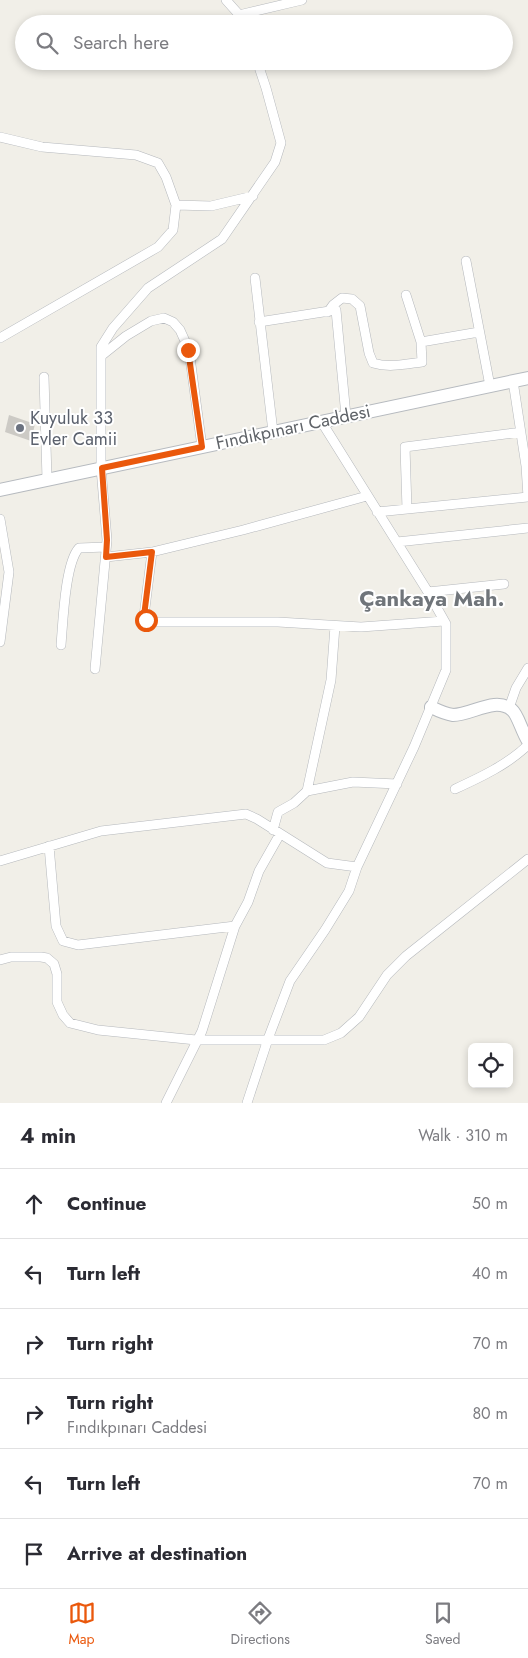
<!DOCTYPE html>
<html lang="en">
<head>
<meta charset="utf-8">
<style>
	body { margin:0; font-family:Jost,sans-serif; background:#f2f2f3; color:#2b2b33 }
	.controls { position:absolute; right:15px; bottom:15px; display:grid; overflow:hidden; border-radius:8px; box-shadow:0 2px 8px #0003 }
	.controls button { width:45px; height:45px; display:grid; place-items:center; padding:0; border:0; border-bottom:1px solid #e1e1e2; background:#fff; color:#2b2b33; font:25px sans-serif }
	.stop { position:absolute; width:15px; height:15px; margin:-11px; border:4px solid #ea580c; border-radius:50%; background:#fff }
	.stop.end { background:#ea580c; border-color:#fff; box-shadow:0 1px 5px #0008 }
	.list { margin:0; padding:0; list-style:none }
	h2 { display:flex; justify-content:space-between; align-items:center; height:65px; margin:0; padding:0 20px; font-size:21px }
	h2 small { font-size:16px; font-weight:400; color:#7c7c81 }
	.list li { display:grid; grid-template-columns:32px 1fr auto; gap:15px; align-items:center; box-sizing:border-box; height:70px; padding:0 20px; border-top:1px solid #e1e1e2 }
	.list b { display:block; font-size:19px; white-space:nowrap }
	.list p { margin:0; font-size:16px; white-space:nowrap; color:#7c7c81 }
	.list em { font-size:16px; font-style:normal; color:#7c7c81 }
	.icon { flex:none; width:28px; height:28px; fill:none; stroke:currentColor; stroke-width:2; stroke-linecap:round; stroke-linejoin:round }
	.map { position:relative; flex:none; width:528px; height:1103px; overflow:hidden }
	.search { position:absolute; background:#fff; box-shadow:0 2px 8px #0003; left:15px; right:15px; top:15px; height:55px; display:flex; align-items:center; gap:12px; box-sizing:border-box; padding:0 18px; border-radius:28px; color:#7c7c81; font-size:19px }
	.sheet { height:485px; background:#fff }
	nav { display:flex; justify-content:space-around; align-items:center; box-sizing:border-box; height:70px; border-top:1px solid #e1e1e2; background:#fff; font-size:14px; color:#7c7c81 }
	nav a { display:grid; justify-items:center; gap:2px }
	nav .on { color:#ea580c }
	.map>svg:first-child { display:block }
</style>
</head>
<body>
<div class="map">
<svg width="528" height="1103" viewBox="0 0 528 1103">
	<rect width="100%" height="100%" fill="#f1efe8"/>
	<path fill="#cccac5" d="M9,415L35,424L31,441L5,432Z"/>
	<g fill="none" stroke-linecap="round" stroke-linejoin="round">
		<g stroke="#b5b8bc" stroke-width="10">
			<path id="street" d="M226,0L242,18L244,24
				M239,15L302,0
				M0,137L42,147L136,155L158,163L166,177L176,205L173,230L158,247L0,338
				M176,205L211,206L253,196
				M466,261L490,386
				M255,278L273,432
				M328,312L333,305L342,298L352,299L360,306L369,353L373,363C389,368 406,364 422,362L421,342L406,295
				M259,322L336,310L346,416
				M421,342L479,332
				M101,356L126,336L151,321L164,318L173,322L180,330L189,350L202,447
				M44,377L47,479
				M513,381L526,466L528,497
				M407,509L405,447L521,432
				M377,512L528,497
				M0,519L9,572L0,642
				M397,542L528,528
				M152,552L144,616L146,620L151,622H278L361,627L444,621
				M106,557L152,552L243,530L367,496
				M428,592L504,584
				M61,645C63,622 65,563 79,548L106,547
				M95,669L107,540L101,468V347L113,328L148,288L222,239L275,162L281,143L266,88L257,61
				M509,708L516,688L528,668
				M455,789C481,777 507,765 528,745
				M307,791L331,680L335,626
				M273,830L278,812L294,803L307,791L353,782L397,784
				M49,846L56,926L63,941L78,945L235,926
				M0,861L101,831L246,814L257,819L327,863L357,867
				M0,960L11,957H41L47,958L54,964L57,974V1002L63,1015L70,1023L98,1030L196,1040H324L341,1033L359,1017L387,975L406,956L528,859
				M166,1103L202,1031L235,926L248,902L259,871L280,834
				M247,1103L268,1039L290,981L325,930L349,891L357,867L414,747L446,670V624L428,592L321,421"/>
		</g>
		<g stroke="#b6babf" stroke-width="14">
			<path id="secondary" d="M0,490L528,378
				M431,707C437,710 446,714 453,715C472,715 495,696 512,710C518,715 522,732 528,741"/>
		</g>
		<use href="#street" stroke="#fff" stroke-width="9"/>
		<use href="#secondary" stroke="#fff" stroke-width="12"/>
	</g>
	<g fill="none" stroke-linecap="round" stroke-linejoin="round">
		<path stroke="#ea580c" stroke-width="6" d="M146,620L144,616L152,552L106,557L107,540L102,468L202,447L188,350"/>
	</g>
	<circle fill="#6b7280" stroke="#fff" stroke-width="2" cx="20" cy="428" r="5"/>
	<g text-anchor="middle" dominant-baseline="central" stroke-width="4" stroke-linejoin="round" paint-order="stroke">
		<g font-size="18" fill="#5b616d" stroke="#fff" text-anchor="start">
			<text x="30" y="418">Kuyuluk 33<tspan x="30" dy="21">Evler Camii</tspan></text>
		</g>
		<g font-size="18" fill="#5f6368" stroke="#fff">
			<text transform="translate(293 427) rotate(-12)">Fındıkpınarı Caddesi</text>
		</g>
		<g font-size="22" font-weight="bold" fill="#70757a" stroke="#fff">
			<text x="432" y="598">Çankaya Mah.</text>
		</g>
	</g>
</svg>
<div class="controls">
<button><svg class="icon" aria-label="locate" viewBox="0 0 24 24"><circle cx="12" cy="12" r="6"/><path d="M12 2v4M12 18v4M2 12h4M18 12h4"/></svg></button>
</div>
<div class="stop" style="left:146px;top:620px"></div>
<div class="stop end" style="left:188px;top:350px"></div>
<div class="search"><svg class="icon" aria-label="search" viewBox="0 0 24 24"><circle cx="10" cy="10" r="6"/><path d="M15 15l6 6"/></svg>Search here</div>
</div>
<section class="sheet">
<h2>4 min<small>Walk · 310 m</small></h2>
<ul class="list">
<li><svg class="icon" aria-label="ahead" viewBox="0 0 24 24"><path d="M12 20V5M6 11l6-6 6 6"/></svg><div><b>Continue</b></div><em>50 m</em></li>
<li><svg class="icon" aria-label="left" viewBox="0 0 24 24"><path d="M17 20v-9H6M10 6l-5 5 5 5"/></svg><div><b>Turn left</b></div><em>40 m</em></li>
<li><svg class="icon" aria-label="right" viewBox="0 0 24 24"><path d="M7 20v-9h11M14 6l5 5-5 5"/></svg><div><b>Turn right</b></div><em>70 m</em></li>
<li><svg class="icon" aria-label="right" viewBox="0 0 24 24"><path d="M7 20v-9h11M14 6l5 5-5 5"/></svg><div><b>Turn right</b><p>Fındıkpınarı Caddesi</p></div><em>80 m</em></li>
<li><svg class="icon" aria-label="left" viewBox="0 0 24 24"><path d="M17 20v-9H6M10 6l-5 5 5 5"/></svg><div><b>Turn left</b></div><em>70 m</em></li>
<li><svg class="icon" aria-label="arrive" viewBox="0 0 24 24"><path d="M6 21V4h12l-3 4 3 4H6"/></svg><div><b>Arrive at destination</b></div></li>
</ul>
</section>
<nav>
<a class="on"><svg class="icon" aria-label="map" viewBox="0 0 24 24"><path d="M3 6l6-2 6 2 6-2v14l-6 2-6-2-6 2zM9 4v14M15 6v14"/></svg>Map</a>
<a><svg class="icon" aria-label="directions" viewBox="0 0 24 24"><path d="M12 3l9 9-9 9-9-9zM9 14v-3h6M13 9l2 2-2 2"/></svg>Directions</a>
<a><svg class="icon" aria-label="saved" viewBox="0 0 24 24"><path d="M7 4h10v16l-5-4-5 4z"/></svg>Saved</a>
</nav>
</body>
</html>
